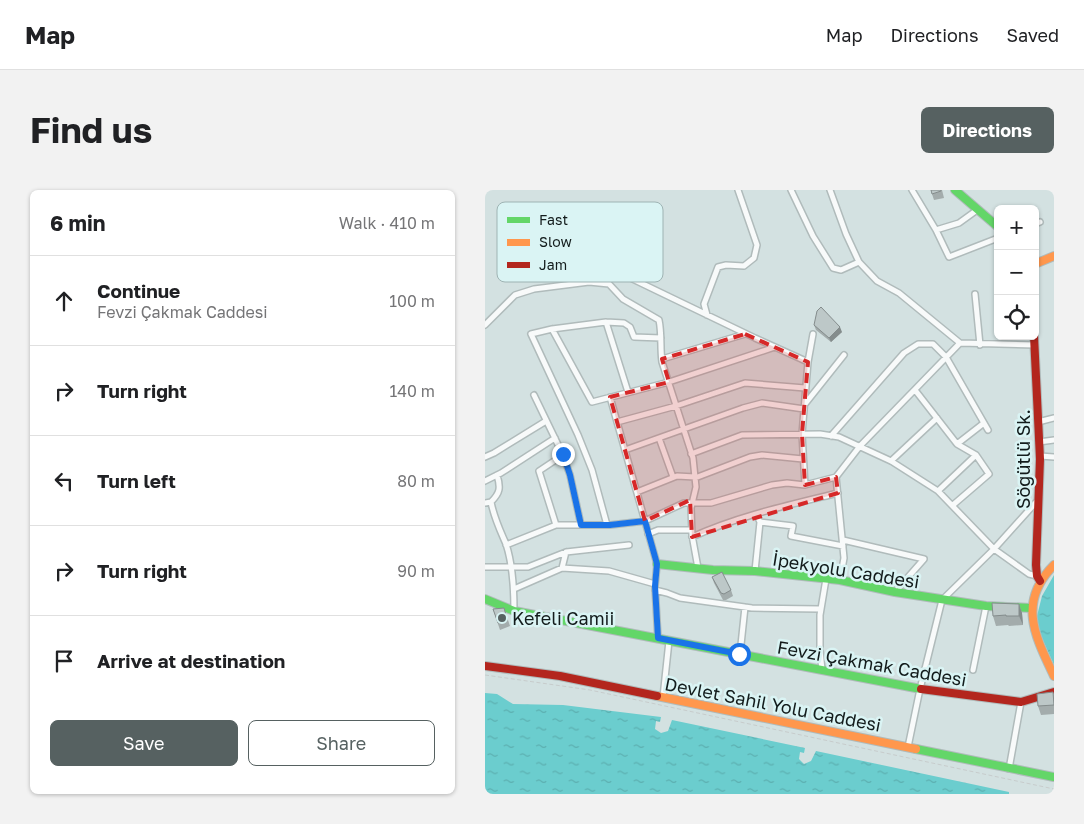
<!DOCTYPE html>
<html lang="en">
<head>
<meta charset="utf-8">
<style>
	body { margin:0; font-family:"Golos Text",sans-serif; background:#f2f2f2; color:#202124 }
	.controls { position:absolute; right:15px; top:15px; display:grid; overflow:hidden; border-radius:8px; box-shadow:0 1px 4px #0004 }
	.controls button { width:45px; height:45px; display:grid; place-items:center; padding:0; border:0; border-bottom:1px solid #e0e0e0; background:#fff; color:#202124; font:25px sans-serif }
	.stop { position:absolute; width:15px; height:15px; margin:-11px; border:4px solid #1a73e8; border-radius:50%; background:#fff }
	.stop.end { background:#1a73e8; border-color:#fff; box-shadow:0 1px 5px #0008 }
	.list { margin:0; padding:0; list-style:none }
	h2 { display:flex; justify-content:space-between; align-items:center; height:65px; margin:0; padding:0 20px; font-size:21px }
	h2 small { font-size:16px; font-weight:400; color:#757577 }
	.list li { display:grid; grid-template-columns:32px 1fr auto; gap:15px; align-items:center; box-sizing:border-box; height:90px; padding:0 20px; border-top:1px solid #e0e0e0 }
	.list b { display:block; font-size:19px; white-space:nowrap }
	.list p { margin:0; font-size:16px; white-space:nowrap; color:#757577 }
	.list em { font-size:16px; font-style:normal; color:#757577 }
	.actions { display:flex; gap:10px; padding:15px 20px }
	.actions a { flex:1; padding:11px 0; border:1px solid #566161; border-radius:8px; text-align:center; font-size:18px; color:#566161 }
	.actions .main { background:#566161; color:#fff }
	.icon { flex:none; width:28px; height:28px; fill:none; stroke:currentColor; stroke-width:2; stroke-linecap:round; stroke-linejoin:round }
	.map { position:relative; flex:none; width:569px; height:604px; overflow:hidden; border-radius:8px }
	header { display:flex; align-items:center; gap:30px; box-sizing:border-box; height:70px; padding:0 25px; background:#fff; border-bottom:1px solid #e0e0e0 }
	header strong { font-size:24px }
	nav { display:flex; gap:28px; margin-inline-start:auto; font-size:18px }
	.intro { display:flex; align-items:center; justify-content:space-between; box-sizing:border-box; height:120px; padding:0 30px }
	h1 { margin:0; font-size:35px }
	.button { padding:12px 22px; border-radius:8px; background:#566161; color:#fff; font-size:18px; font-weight:700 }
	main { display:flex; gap:30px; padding:0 30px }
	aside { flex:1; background:#fff; border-radius:8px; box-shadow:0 1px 4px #0004 }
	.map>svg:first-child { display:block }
</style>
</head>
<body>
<header>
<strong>Map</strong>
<nav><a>Map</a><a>Directions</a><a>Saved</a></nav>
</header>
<div class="intro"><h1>Find us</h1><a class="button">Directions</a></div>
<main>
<aside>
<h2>6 min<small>Walk · 410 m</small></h2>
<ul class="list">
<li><svg class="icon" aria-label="ahead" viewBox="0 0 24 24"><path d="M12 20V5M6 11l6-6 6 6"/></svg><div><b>Continue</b><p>Fevzi Çakmak Caddesi</p></div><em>100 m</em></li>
<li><svg class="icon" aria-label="right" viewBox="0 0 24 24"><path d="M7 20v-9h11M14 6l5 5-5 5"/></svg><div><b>Turn right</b></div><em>140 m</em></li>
<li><svg class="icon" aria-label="left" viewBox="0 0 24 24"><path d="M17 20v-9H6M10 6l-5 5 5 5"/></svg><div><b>Turn left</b></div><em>80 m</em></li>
<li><svg class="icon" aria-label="right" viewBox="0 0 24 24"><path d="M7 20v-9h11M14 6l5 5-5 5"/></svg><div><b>Turn right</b></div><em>90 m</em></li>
<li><svg class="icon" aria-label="arrive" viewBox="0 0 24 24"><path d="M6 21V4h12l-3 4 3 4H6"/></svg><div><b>Arrive at destination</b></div></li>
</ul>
<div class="actions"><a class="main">Save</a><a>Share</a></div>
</aside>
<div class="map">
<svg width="569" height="604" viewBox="0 0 569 604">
	<defs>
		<pattern id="water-ripples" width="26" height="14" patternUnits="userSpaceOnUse" patternTransform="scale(1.25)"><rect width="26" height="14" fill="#6bcdce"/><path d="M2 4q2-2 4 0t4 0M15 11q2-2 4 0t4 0" fill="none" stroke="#5cafb0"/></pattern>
	</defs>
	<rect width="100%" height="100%" fill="#d3e1e1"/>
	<path fill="url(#water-ripples)" d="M569,385V475L552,437L551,430L557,406Z
		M0,503L12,504L28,514L78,515L176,527L175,532L171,531L170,539L176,543L183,541L187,530L320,558L319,563L315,562L314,569L319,574L326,571L331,561L524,602V604H0Z"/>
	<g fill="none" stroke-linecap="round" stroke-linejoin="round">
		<g stroke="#b0bbbb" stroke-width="8">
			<path id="street" d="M306,0L328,46L348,78L356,80L374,72
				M345,0L361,44L374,72L392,91L414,103L475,153L550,155
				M427,0L451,40L464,67L513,48
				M550,34L555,32
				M451,40L474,33L492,20
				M107,91L133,82L270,148L323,172L317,244L320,295
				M490,104L495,155
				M222,125L219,114L233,77L241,75L259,76L269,68L272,55L253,0
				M121,132L139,133L145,137L149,147L176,148
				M0,135L30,105L49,99L104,92L124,94L138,109L174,130C177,144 175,158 177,172L208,268L211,297L206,318L207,345L213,378
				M67,139L107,212L184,192L290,157
				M177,169L260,144
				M323,172L328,144
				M430,200L472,254L491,265L504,284L468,315
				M49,205L78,265L85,285L96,335
				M125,207L172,374L170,396L173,449
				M320,214L359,165
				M132,232L191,216L260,193L320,198
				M553,232L569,228
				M346,246L419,163L433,154H448L461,167L503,240
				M174,248L188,287
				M554,252L569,250
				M472,254L499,233
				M140,260L258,218L277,213L319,219
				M206,264L257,245L335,244L354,247L406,271L453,301L509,359L544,384L552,386
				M555,266L569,267
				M0,267L9,263L61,231
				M406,271L452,228
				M210,288L265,267L277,265L318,269
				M0,291L16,283L70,248
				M453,301L491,265
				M152,302L192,286L210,287
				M6,312C15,303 16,298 12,285
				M0,313L6,312C9,328 15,340 21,354C28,375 29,399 29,421
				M275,332L308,336L306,346L358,356
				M71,335L54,281L78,265
				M122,335L107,280L93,245L46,144L67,139L121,132L143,202
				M163,344L173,340H206
				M207,347C253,326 304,315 353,303
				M358,350L439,369L410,402
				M21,355L71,335H125L160,331L199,313H226L287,295L302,293L320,295L351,287
				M0,377H43L81,362
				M77,378L81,362L144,355
				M270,381L275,332L274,330
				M355,390L359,368L351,287L375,256L475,153
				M29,399L77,378L124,381L170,394
				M170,400L182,403L195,408L267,418L335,419
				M255,464L260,417
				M337,480L335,460V425L341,389
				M488,480L501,416
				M178,507L184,451
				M423,557L435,499L457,410L509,359L554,309
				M524,579L536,512"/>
		</g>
		<g stroke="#b0bbbb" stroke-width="10">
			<path id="fast" d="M470,0L513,37
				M172,374L228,380L270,381L355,390L410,402L501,416L546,418
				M0,409L29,421L436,499
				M431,559L569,587"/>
		</g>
		<g stroke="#b0bbbb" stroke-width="10">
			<path id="slow" d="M550,74L569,66
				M569,375C532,412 550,446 569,486
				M172,506L431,559"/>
		</g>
		<g stroke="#b0bbbb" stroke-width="10">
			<path id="jam" d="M549,146L555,269L551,375L552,386L555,391
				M0,476L75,486L172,506
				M436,499L536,512L569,502"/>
		</g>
		<path stroke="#c7cccc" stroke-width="1" stroke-dasharray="4 2.5" stroke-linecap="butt" d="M0,485L105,500L569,599"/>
		<use href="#street" stroke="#f8fafa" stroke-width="5"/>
		<use href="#fast" stroke="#63d668" stroke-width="8"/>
		<use href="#slow" stroke="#ff974d" stroke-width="8"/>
		<use href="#jam" stroke="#b3261e" stroke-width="8"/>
	</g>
	<path fill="#a3acac" d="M457,0L459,8L449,10L447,4Z
		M329,135L357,142L346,152L331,140Z
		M227,387L246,400L248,406L241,410H238L229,393Z
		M534,414L537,423L538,435L524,436L523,435L511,436L508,426Z
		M19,418L25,436L15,440L8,419Z
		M569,503V524L556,525L553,516Z"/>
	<path fill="#848c8c" d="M355,137L357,142L346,152L344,148Z
		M534,414L537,423L538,435L534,426Z"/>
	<path fill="#bdc8c8" stroke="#848c8c" d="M446,0H456V1L447,4Z
		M336,117L355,137L344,148L329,135L332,121Z
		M237,382L246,400L239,404L236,403L227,387Z
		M507,413L534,414V426H521V425L508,426Z
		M19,418L22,429L13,433L8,419Z
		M568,502L569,515L553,516L552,504Z"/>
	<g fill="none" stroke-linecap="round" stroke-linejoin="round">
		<path stroke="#1a73e8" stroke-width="6" d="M78,264L85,285L96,335H125L160,331L172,374L170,396L173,448L254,464"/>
	</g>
	<path fill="#d62828" fill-opacity="0.2" stroke="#d62828" stroke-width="4" stroke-dasharray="10 6" stroke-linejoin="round" d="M260,144L323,172L317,244L320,295L351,287L353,303L207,347L205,310L160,331L125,207L184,192L177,169Z"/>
	<circle fill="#566161" stroke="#daf4f4" stroke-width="2" cx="17" cy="428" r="5"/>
	<g text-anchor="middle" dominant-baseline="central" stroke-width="5" stroke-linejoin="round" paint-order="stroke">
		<g font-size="18" fill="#131c1c" stroke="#daf4f4">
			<text transform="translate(538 269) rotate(-90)">Söğütlü Sk.</text>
			<text transform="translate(361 380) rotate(9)">İpekyolu Caddesi</text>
			<text transform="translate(387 473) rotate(10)">Fevzi Çakmak Caddesi</text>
			<text transform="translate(288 514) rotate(11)">Devlet Sahil Yolu Caddesi</text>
		</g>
		<g font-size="18" fill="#131c1c" stroke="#daf4f4" text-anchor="start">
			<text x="27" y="428">Kefeli Camii</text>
		</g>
	</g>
	<rect x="12" y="12" width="166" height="80" rx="8" fill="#daf4f4" stroke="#9eb3b3" stroke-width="1"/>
	<rect x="22" y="27" width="23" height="6" fill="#63d668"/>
	<rect x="22" y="49" width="23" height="7" fill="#ff974d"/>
	<rect x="22" y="72" width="23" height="6" fill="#b3261e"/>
	<g font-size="14" fill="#131c1c">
		<text x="54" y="35">Fast</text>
		<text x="54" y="57">Slow</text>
		<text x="54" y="80">Jam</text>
	</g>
</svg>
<div class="controls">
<button>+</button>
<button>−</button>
<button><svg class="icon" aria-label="locate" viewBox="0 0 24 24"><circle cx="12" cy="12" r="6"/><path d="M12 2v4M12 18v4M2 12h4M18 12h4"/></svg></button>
</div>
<div class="stop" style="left:254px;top:464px"></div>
<div class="stop end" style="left:78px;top:264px"></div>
</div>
</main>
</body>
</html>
